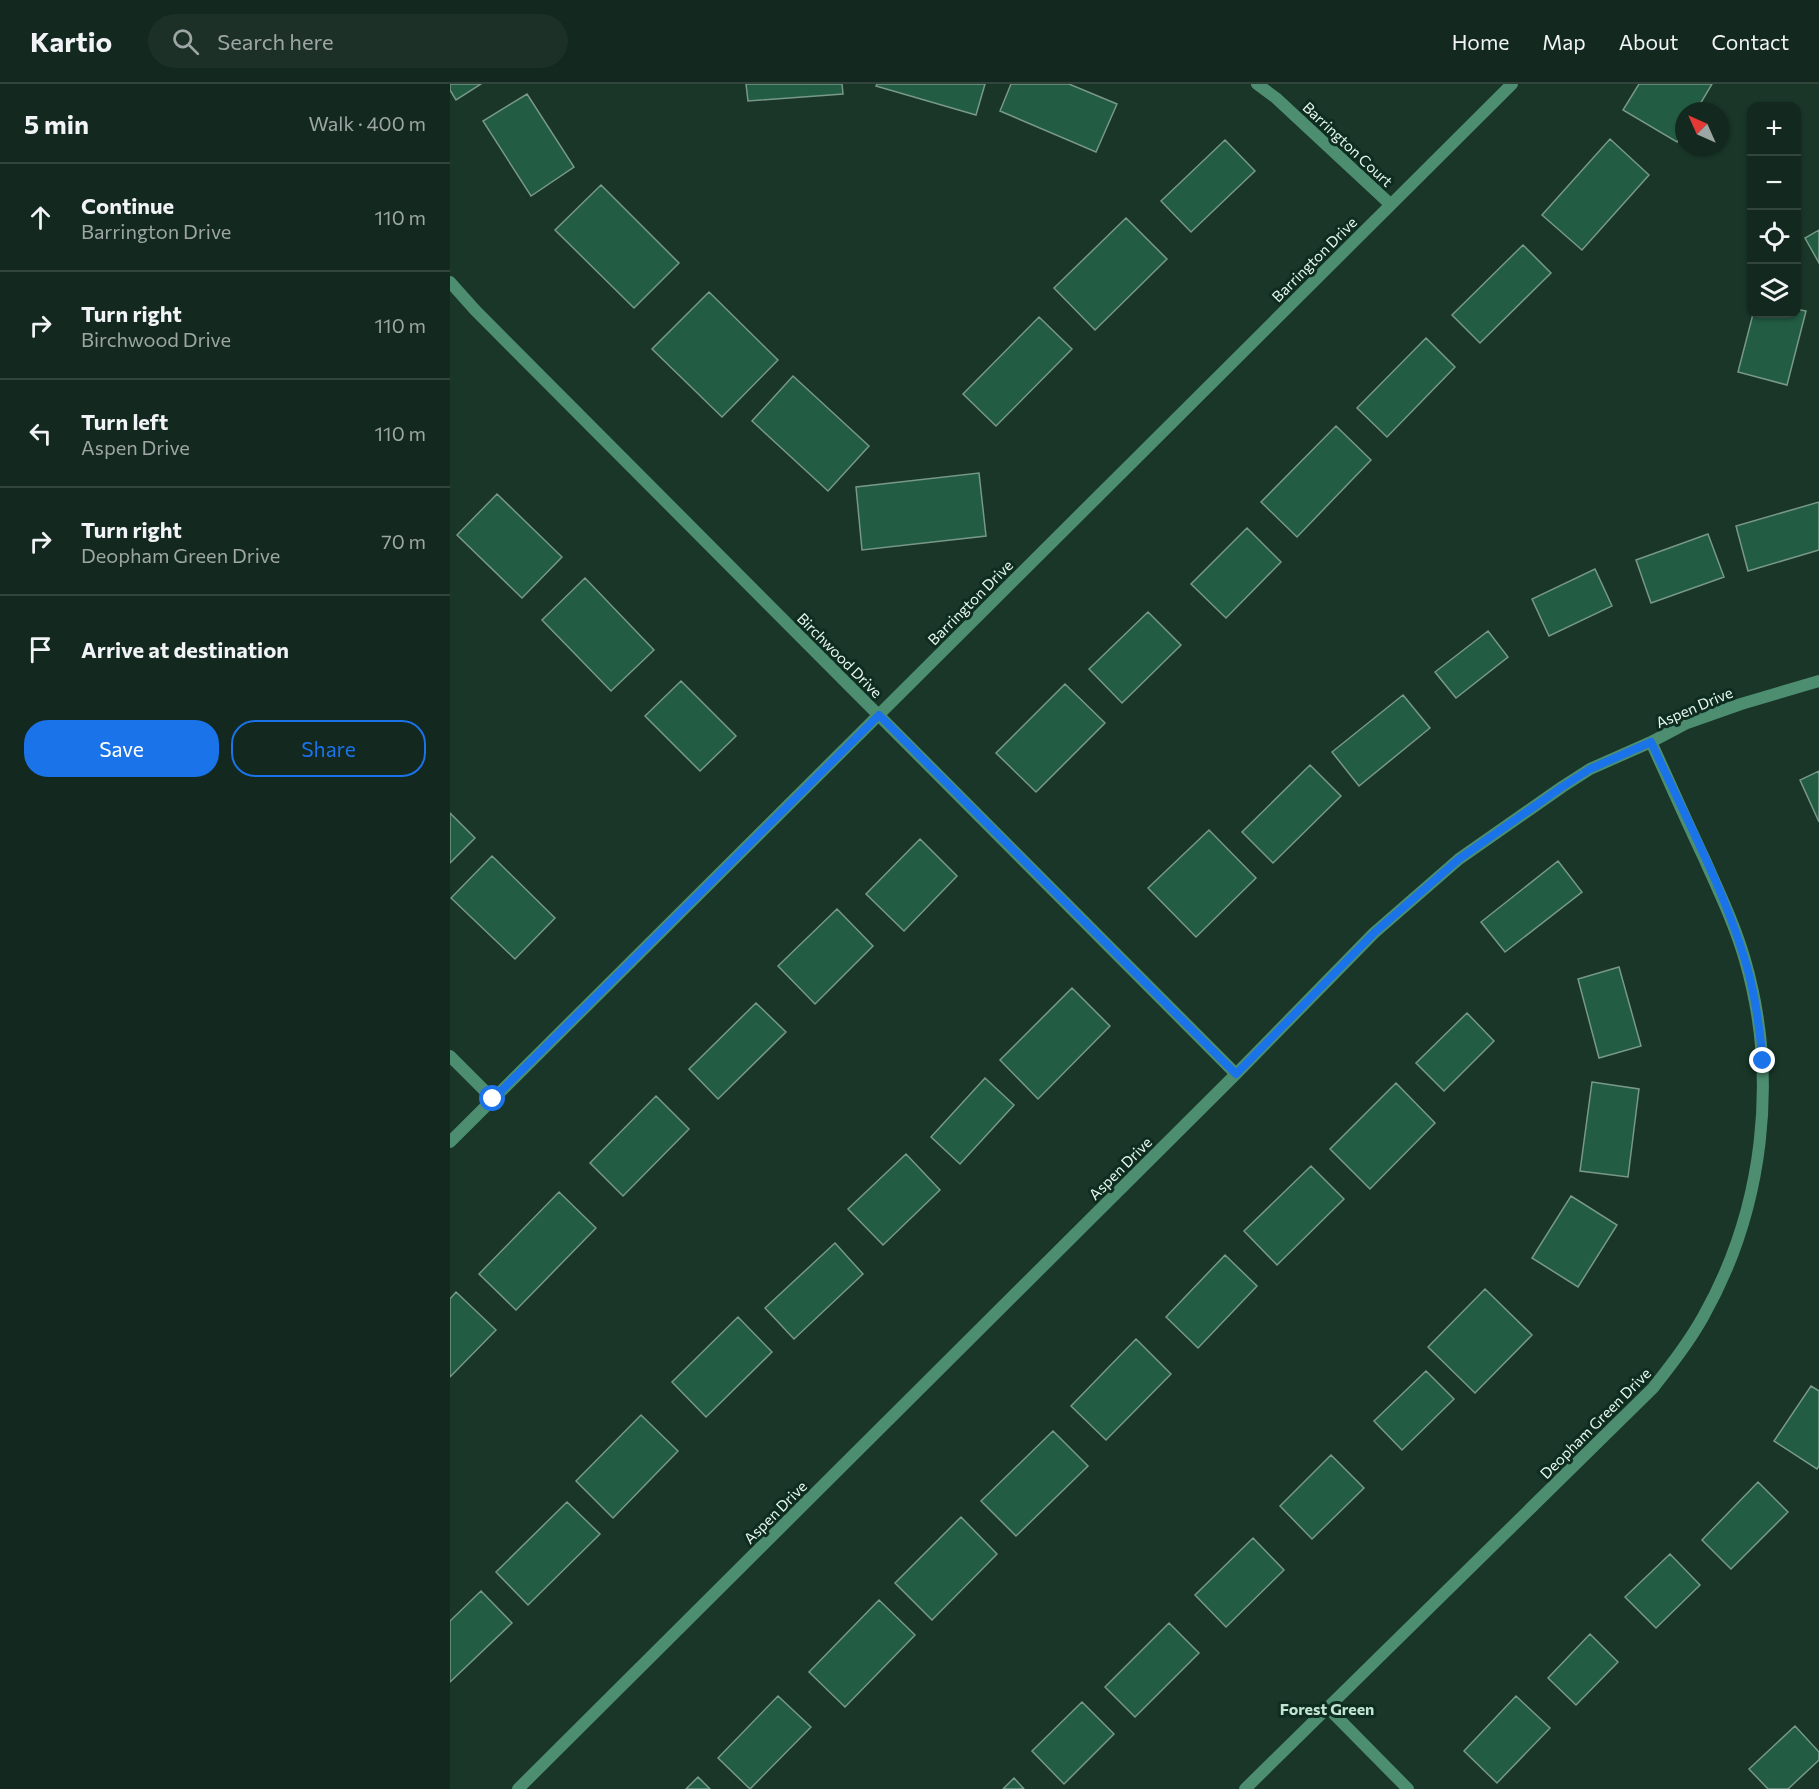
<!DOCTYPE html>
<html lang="en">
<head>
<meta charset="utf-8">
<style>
	body { margin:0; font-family:Commissioner,sans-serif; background:#1c3027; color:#f1f3f6 }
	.controls { position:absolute; right:18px; top:18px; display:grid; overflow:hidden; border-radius:12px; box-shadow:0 2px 4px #0004 }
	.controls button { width:54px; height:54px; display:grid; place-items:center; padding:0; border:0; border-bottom:2px solid #32443c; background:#13281e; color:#f1f3f6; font:30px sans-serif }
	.compass { position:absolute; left:1225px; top:18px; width:54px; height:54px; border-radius:50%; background:#13281e; box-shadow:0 2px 4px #0004; rotate:315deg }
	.stop { position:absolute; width:18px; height:18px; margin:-14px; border:4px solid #1a73e8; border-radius:50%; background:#fff }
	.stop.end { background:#1a73e8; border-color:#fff; box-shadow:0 2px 6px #0008 }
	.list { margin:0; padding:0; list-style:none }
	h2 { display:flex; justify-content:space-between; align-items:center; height:78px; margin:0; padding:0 24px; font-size:26px }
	h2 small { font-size:20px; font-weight:400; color:#9da6a4 }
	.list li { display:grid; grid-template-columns:39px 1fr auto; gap:18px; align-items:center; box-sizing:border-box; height:108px; padding:0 24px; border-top:2px solid #32443c }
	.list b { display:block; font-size:22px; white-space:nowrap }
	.list p { margin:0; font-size:20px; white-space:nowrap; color:#9da6a4 }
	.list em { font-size:20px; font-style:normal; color:#9da6a4 }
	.actions { display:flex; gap:12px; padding:18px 24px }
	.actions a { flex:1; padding:14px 0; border:2px solid #1a73e8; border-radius:24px; text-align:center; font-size:21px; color:#1a73e8 }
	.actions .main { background:#1a73e8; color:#fff }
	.icon { flex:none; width:33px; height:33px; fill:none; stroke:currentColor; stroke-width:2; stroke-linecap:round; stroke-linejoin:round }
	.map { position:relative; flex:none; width:1369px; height:1705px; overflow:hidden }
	header { display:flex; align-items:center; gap:36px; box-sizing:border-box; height:84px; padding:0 30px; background:#13281e; border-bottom:2px solid #32443c }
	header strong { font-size:28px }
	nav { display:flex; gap:33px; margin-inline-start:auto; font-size:21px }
	.search { width:420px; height:54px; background:#1c3027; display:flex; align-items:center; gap:15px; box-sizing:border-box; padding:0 21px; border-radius:33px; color:#9da6a4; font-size:22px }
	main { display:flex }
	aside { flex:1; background:#13281e }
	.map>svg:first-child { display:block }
</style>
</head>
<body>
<header>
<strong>Kartio</strong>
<div class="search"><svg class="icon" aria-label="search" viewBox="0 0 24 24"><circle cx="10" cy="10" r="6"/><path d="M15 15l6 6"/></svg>Search here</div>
<nav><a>Home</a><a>Map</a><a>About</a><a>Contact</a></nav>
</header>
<main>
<aside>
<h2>5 min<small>Walk · 400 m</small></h2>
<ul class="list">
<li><svg class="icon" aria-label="ahead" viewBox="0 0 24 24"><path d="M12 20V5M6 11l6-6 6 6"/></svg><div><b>Continue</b><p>Barrington Drive</p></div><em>110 m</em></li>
<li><svg class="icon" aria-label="right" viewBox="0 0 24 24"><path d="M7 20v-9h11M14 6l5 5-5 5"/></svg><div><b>Turn right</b><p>Birchwood Drive</p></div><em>110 m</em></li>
<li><svg class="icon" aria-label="left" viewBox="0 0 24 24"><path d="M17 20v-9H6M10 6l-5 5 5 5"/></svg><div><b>Turn left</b><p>Aspen Drive</p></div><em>110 m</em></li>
<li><svg class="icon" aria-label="right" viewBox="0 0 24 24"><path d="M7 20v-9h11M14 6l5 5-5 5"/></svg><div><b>Turn right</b><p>Deopham Green Drive</p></div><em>70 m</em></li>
<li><svg class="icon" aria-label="arrive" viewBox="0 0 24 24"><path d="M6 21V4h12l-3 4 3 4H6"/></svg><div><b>Arrive at destination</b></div></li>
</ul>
<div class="actions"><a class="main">Save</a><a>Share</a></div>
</aside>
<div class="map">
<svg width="1369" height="1705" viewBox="0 0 1369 1705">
	<rect width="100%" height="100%" fill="#193628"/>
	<path fill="#225c43" stroke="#789888" stroke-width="1.5" d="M0,0H31L6,16L0,6Z
		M296,0H392L393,10L298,17Z
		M427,0H535L526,31L426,2Z
		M561,0H619L667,20L646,68L550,27Z
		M1189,0H1262L1246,27H1234V47L1227,58L1173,26Z
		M77,10L124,83L81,112L33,37Z
		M1160,55L1199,91L1132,166L1092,131Z
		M775,56L805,87L741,148L711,117Z
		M151,101L229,179L184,224L105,146Z
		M676,134L717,175L645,246L604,204Z
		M1369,146V179L1355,154Z
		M1073,161L1101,189L1030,259L1002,231Z
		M259,208L328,276L272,333L202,265Z
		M1346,225L1356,227L1337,301L1288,288L1303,230H1346Z
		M589,233L622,265L546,342L513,310Z
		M976,254L1005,283L937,353L907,324Z
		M343,292L419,362L378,407L302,337Z
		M886,342L921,376L847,453L811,418Z
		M529,389L536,452L412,466L406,403Z
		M47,410L112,473L72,514L7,451Z
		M1369,418V466L1298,487L1286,442Z
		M797,444L831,478L776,534L741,500Z
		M1258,450L1274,493L1201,519L1186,476Z
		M1145,485L1162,522L1099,552L1082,515Z
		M135,494L204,566L161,607L92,536Z
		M698,528L731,561L672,619L639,585Z
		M1038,547L1058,573L1006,614L985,588Z
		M231,597L286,652L250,687L195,632Z
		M615,600L655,639L586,708L546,669Z
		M953,611L980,644L909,702L882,668Z
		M860,681L891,712L823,779L792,748Z
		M1369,687V738L1350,696Z
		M0,729L25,754L0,779Z
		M759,746L806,794L746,853L698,804Z
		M470,755L507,792L454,847L416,810Z
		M42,772L105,834L65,875L1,814Z
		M1108,777L1132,808L1055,868L1031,838Z
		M387,825L423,862L365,920L328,882Z
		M1169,883L1191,962L1149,974L1128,895Z
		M622,904L660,942L588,1015L550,976Z
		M306,919L336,948L268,1015L239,985Z
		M1017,929L1044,957L994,1007L966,979Z
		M535,994L564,1021L510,1080L481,1053Z
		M1142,998L1189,1005L1178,1093L1130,1087Z
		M946,999L985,1039L920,1105L880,1065Z
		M206,1012L239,1045L173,1112L140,1079Z
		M456,1070L490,1106L433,1161L398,1125Z
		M861,1082L894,1115L827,1181L794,1147Z
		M109,1108L146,1144L66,1226L29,1190Z
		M1121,1112L1167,1141L1128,1203L1082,1174Z
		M385,1159L413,1190L344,1255L315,1224Z
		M775,1171L807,1202L748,1264L716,1233Z
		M1035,1205L1082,1251L1025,1309L978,1263Z
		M6,1208L46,1246L0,1293V1215Z
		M288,1233L322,1268L256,1333L222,1298Z
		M686,1255L721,1290L656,1356L621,1322Z
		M976,1287L1004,1315L952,1366L924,1337Z
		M1361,1302L1369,1307V1382L1367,1385L1324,1357Z
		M191,1331L228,1367L163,1434L126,1397Z
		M603,1347L638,1382L566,1452L531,1417Z
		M881,1371L914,1404L862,1455L830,1422Z
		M1308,1398L1338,1428L1281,1485L1252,1456Z
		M117,1418L150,1450L78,1521L46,1488Z
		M511,1433L547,1470L482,1536L445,1499Z
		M803,1454L834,1486L776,1543L745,1511Z
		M1220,1470L1250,1501L1206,1544L1175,1513Z
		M31,1507L62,1539L0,1598V1537Z
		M429,1516L465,1551L395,1623L359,1588Z
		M719,1539L749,1569L685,1633L655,1603Z
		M1140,1550L1168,1578L1126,1621L1098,1594Z
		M328,1612L361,1643L300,1705L268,1674Z
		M1066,1612L1100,1644L1047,1699L1014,1667Z
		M632,1618L664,1650L614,1700L582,1667Z
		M1345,1642L1369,1668V1676L1338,1705H1318L1299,1685Z
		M248,1693L260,1705H236Z
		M564,1694L574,1705H553Z"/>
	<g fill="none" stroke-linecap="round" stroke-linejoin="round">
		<path stroke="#4d8e70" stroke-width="12" d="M807,0L826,14L940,120
			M0,198L25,226L786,990
			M0,972L43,1015
			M0,1058L1062,0
			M878,1624L958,1705
			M68,1705L786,990L924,849L1009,775L1112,703L1140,685L1201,658L1237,639L1291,620L1369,597
			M795,1705L1203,1304C1221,1281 1239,1258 1253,1233C1314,1125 1329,994 1295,876C1285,841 1269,808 1254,774C1236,736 1219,697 1201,658"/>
	</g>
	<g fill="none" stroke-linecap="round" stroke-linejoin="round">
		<path stroke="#1a73e8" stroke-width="8" d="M43,1015L429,631L786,990L924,849L1009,775L1112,703L1140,685L1201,658C1233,728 1272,801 1294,873C1305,907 1309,942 1313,977"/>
	</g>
	<g text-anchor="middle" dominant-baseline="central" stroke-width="6" stroke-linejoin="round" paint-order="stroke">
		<g font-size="15" fill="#e7f8ef" stroke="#0e2c1f">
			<text transform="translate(898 60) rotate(43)">Barrington Court</text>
			<text transform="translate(864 175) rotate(-45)">Barrington Drive</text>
			<text transform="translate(520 518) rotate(-45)">Barrington Drive</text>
			<text transform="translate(390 571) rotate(45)">Birchwood Drive</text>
			<text transform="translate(1244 623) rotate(-23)">Aspen Drive</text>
			<text transform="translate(670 1084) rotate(-45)">Aspen Drive</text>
			<text transform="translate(1145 1339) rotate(-45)">Deopham Green Drive</text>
			<text transform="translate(325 1428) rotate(-45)">Aspen Drive</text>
		</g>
		<g font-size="16" font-weight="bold" fill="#c2e4d2" stroke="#0e2c1f">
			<text x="877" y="1624">Forest Green</text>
		</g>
	</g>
</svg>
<div class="controls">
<button>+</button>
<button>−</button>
<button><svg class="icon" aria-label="locate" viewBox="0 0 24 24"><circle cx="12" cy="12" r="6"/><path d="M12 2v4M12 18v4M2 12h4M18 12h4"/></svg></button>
<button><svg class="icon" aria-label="layers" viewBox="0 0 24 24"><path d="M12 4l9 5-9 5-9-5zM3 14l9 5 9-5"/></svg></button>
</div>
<svg class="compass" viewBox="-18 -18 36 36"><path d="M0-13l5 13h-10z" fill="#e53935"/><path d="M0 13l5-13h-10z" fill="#9da6a4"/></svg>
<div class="stop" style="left:43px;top:1015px"></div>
<div class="stop end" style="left:1313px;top:977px"></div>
</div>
</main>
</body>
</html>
